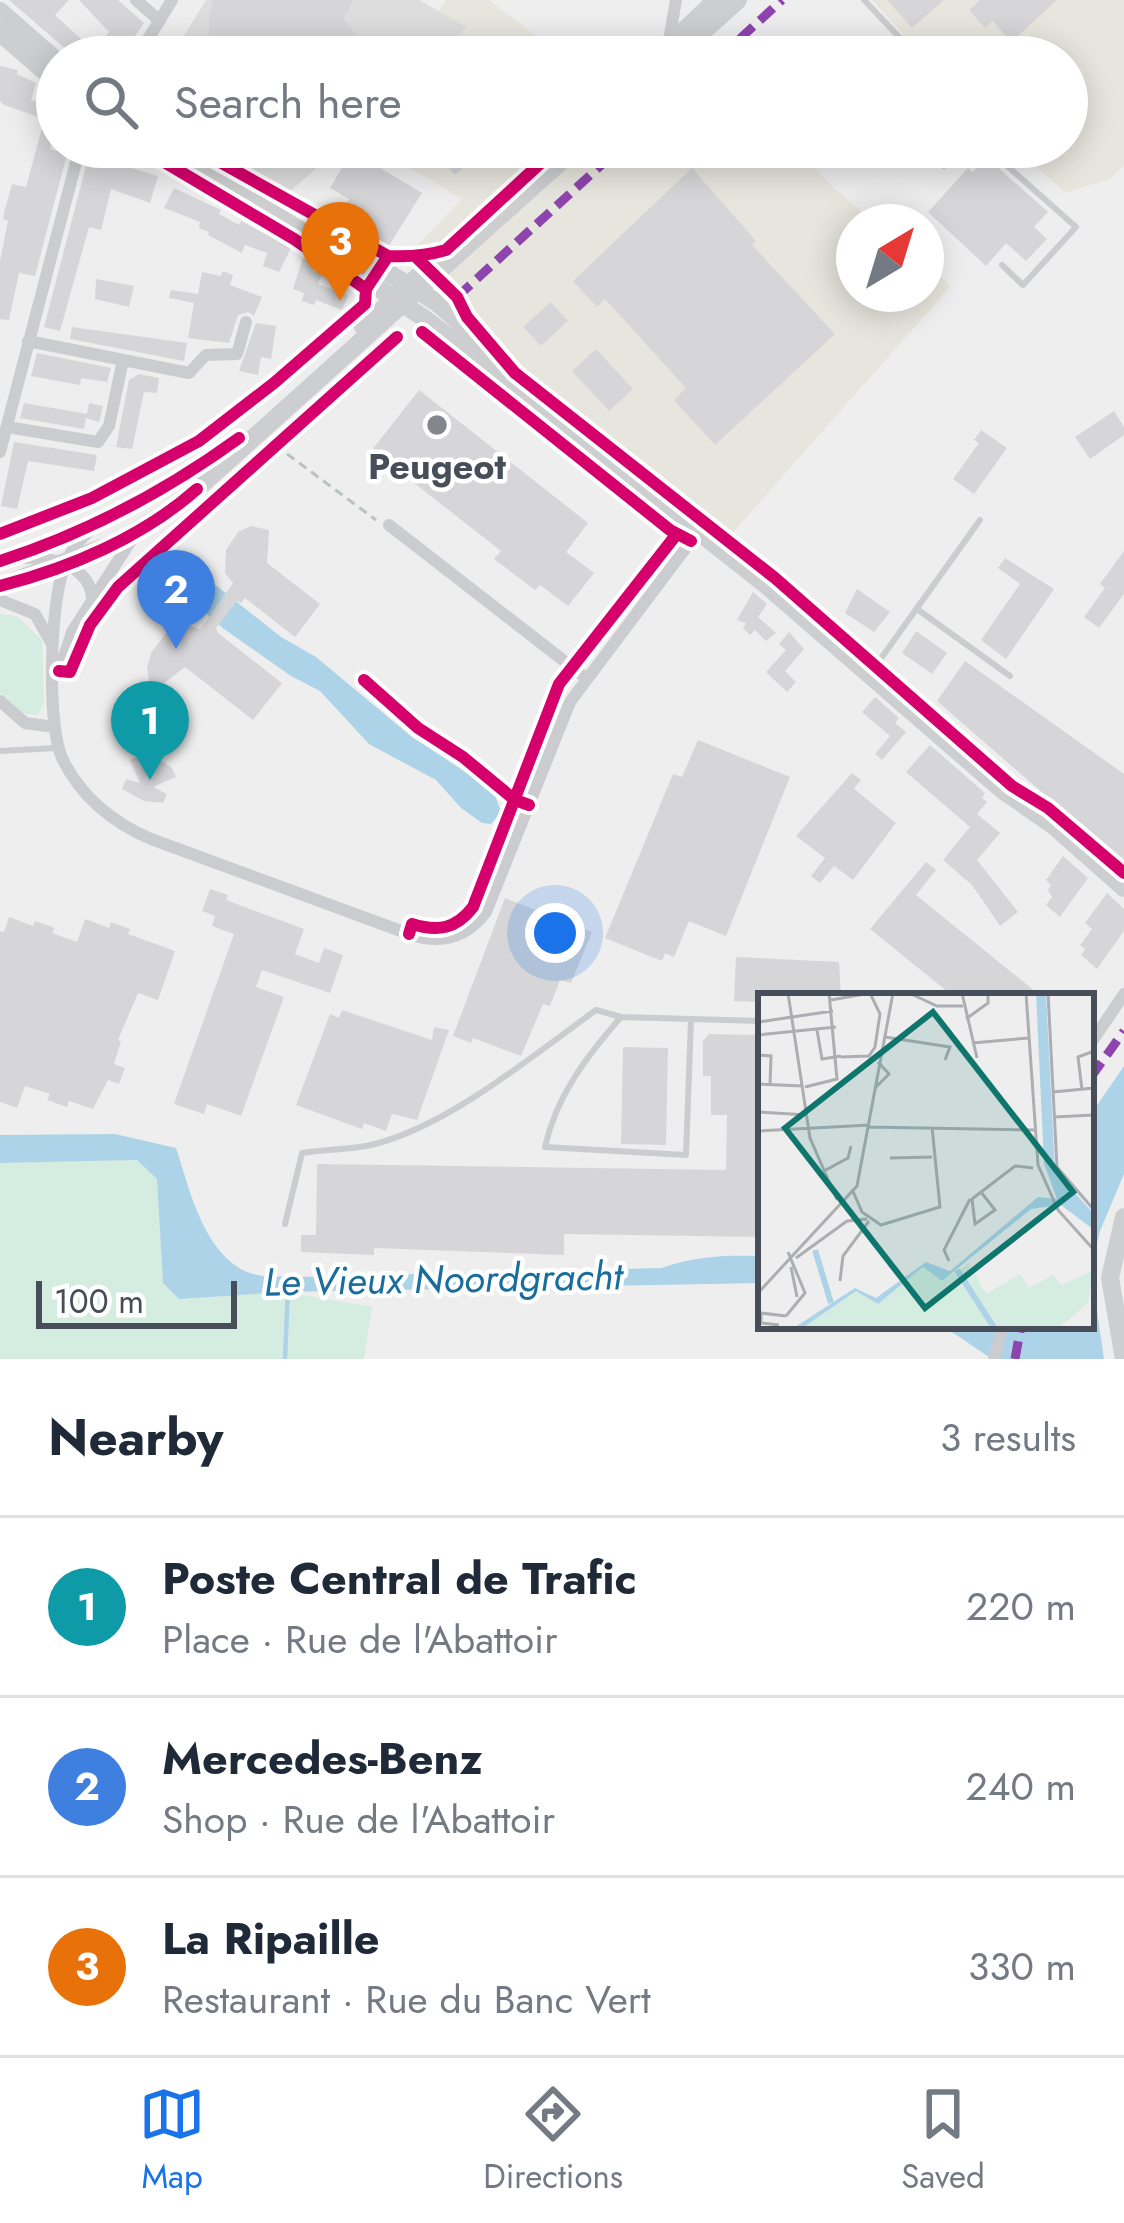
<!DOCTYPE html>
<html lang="en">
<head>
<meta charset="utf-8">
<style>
	body { margin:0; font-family:Jost,sans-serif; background:#f2f2f3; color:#1f2937 }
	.compass { position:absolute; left:836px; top:204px; width:108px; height:108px; border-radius:50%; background:#fff; box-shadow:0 6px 30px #0003; rotate:38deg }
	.scale { position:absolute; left:36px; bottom:30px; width:201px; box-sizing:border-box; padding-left:12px; border:6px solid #474e59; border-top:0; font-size:33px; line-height:42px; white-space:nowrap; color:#474e59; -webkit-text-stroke:9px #fff; paint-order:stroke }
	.you { position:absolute; left:555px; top:933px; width:42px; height:42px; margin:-30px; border:9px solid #fff; border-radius:50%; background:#1a73e8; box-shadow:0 0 0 18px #1a73e833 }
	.badge { display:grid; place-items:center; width:78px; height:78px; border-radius:50%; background:#1a73e8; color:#fff; font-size:39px; font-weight:700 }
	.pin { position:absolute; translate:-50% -99px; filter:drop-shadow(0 3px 6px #0008) }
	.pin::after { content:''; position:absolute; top:63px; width:42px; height:36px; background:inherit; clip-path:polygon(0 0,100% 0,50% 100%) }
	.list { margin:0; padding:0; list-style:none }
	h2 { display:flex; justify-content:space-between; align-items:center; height:156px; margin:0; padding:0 48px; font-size:51px }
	h2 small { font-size:39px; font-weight:400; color:#747a83 }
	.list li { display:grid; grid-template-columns:78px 1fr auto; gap:36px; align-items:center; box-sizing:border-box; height:180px; padding:0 48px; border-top:3px solid #e0e1e3 }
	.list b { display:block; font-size:45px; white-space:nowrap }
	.list p { margin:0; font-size:39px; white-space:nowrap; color:#747a83 }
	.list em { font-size:39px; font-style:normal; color:#747a83 }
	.icon { flex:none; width:66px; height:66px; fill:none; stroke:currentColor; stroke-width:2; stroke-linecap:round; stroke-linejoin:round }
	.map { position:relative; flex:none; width:1124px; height:1359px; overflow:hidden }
	.search { position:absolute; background:#fff; box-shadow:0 6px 30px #0003; left:36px; right:36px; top:36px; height:132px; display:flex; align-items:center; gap:30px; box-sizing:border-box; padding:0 42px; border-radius:66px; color:#747a83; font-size:45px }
	.sheet { height:696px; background:#fff }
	nav { display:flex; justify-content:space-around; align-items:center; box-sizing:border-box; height:168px; border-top:3px solid #e0e1e3; background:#fff; font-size:33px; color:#747a83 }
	nav a { display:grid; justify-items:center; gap:6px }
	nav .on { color:#1a73e8 }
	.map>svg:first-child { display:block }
</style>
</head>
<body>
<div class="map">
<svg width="1124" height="1359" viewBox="0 0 1124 1359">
	<rect width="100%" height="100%" fill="#efeeee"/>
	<path fill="#e7e6de" d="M446,0H489L543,41L556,57H443L454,38L438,11Z
		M872,0H1124V165L1110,179L1065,193L1016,147H1067V57H924Z
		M375,147H795L836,190L874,222H854V294H926V265L951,286L729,537L519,367L493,342L414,248L462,199Z"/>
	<path fill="#ddd" d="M206,0H419L467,27L454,38L443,57H171Z
		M207,147H341L288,193Z"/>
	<path fill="#d5ece1" d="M0,614L17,616L42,640L44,701L38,715L22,713L0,693Z
		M137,1160L157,1179L163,1283L179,1299L285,1292L372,1307L364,1359H0V1163Z"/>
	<path fill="#acd3e7" d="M175,553L281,637L316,657L412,737L476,779L495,795L501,812L491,824L482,823L461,808L436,780L369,744L320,691L291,676L224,629L181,592L155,577L156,563Z
		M1124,1066V1174L1100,1231L1091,1267V1114Z
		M115,1134L176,1148C190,1190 203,1252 247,1272C261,1278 280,1276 295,1277L661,1268C696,1256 724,1255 761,1256V1283L285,1292L179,1299L163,1283L157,1179L137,1160L0,1163V1135Z
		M1091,1270L1104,1359H992L943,1326H1008L1025,1332L1029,1326H1091Z"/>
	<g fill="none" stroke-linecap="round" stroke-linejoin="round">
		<path stroke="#acd3e7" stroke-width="4.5" d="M285,1359L288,1287"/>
	</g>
	<path fill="#d6d6d8" d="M9,0H69L55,15L93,50L109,32L79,0H118L144,23L121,57H75Z
		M214,0H354L343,19L357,36L392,57H337L330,49L322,57H297L260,38L241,57H187L209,35V14Z
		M887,0H944L912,28Z
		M980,0H1057L1011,42L993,21L985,28L969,10Z
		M0,66L18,70L17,74L36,83L31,100L57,108L53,122L4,105L0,101Z
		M42,128L56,131L50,149L67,154L35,276L19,273L9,320L0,319V261L8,221L3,219L4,213L12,184L26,187Z
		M430,147H486L455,175Z
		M352,151L422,193L388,247L338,217L349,199L330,188Z
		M986,157L1048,212L1034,227L1047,239L1026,261L1006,243L986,266L928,212L968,168L973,172Z
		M98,158L158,176L150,203L111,189L101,230L89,227L60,331L44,327L86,166L95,169Z
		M692,168L756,241L752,245L835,334L715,445L674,400L686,388L605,299L597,307L573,281Z
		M174,188L221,210L219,214L239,225L241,221L291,248L279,272L263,266L267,253L245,245L242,253L208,235L209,232L199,228L200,222L164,208Z
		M303,258L316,264L313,271L322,274L318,284L348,295L342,310L316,300L314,305L302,301L304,293L293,289Z
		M223,271L233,275L230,285L262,297L254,316L248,312L238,315L229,343L188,338L194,303L169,298L171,290L198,294L202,272L221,276Z
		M96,279L134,286L129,307L95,299Z
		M551,302L568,321L541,346L523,327Z
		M256,323L276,326L271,359L261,357L258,375L239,371Z
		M72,327L187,343L184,361L70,339Z
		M596,349L633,389L609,411L572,371Z
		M37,353L111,368L107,382L81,378L80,385L31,376Z
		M139,374L159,378L157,393L144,392L132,449L116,447L129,380Z
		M419,390L588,523L566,552L594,573L568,606L540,585L535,590L494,559L501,551L372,450Z
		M24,403L87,414L89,403L103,406L99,422L86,418L84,429L20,418Z
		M1114,411L1124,427V435L1090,459L1075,437Z
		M981,430L1007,448L974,494L953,479L979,443L974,440Z
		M14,442L97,455L94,471L28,461L17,509L1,506Z
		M251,526L269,530L267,563L320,604L295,637L245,598L241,603L237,601L216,628L218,633L282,683L253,720L185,667L159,687L149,680L147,668L151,653L167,632L183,624L200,629L207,620L233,583L225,573L226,550L238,532Z
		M1124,551V594L1099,628L1084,617L1105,588L1100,584Z
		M1005,558L1054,589L1006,659L981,640L1020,584L998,568Z
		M857,589L890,612L874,632L845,613Z
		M753,592L767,604L758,617L776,633L766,641L755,630L750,635L743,628L746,623L737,620Z
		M916,631L947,653L932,674L902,653Z
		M789,632L804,649L785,671L796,682L787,692L766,672L786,650L779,644Z
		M965,661L1124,774V864L937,701Z
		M875,697L899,718L895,723L906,732L882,760L875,754L890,736L862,712Z
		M698,740L790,777L726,936L689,921L674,957L665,953L662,961L605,938L673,774L682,777Z
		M930,745L985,793L982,798L987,802L977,814L1000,833L977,860L1018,912L1000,926L972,885L943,860L970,827L906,772Z
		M138,756L155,757L172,768L176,777L153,787L167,794L163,803L144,801L122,789L126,779L140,783L130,760Z
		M852,773L861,780L854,789L896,823L853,880L834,866L820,883L811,876L825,858L796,836Z
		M1063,856L1088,878L1060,917L1046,905L1052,897L1048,890L1051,885L1046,880Z
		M926,862L936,870L916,895L1041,996H953L870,929Z
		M210,889L228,895L226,900L304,929L295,954L319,963L324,948L343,955L330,993L262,970L256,987L284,997L241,1116L207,1104L204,1114L174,1104L234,934L212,926L215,916L202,911Z
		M1107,893L1124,909V931L1097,969L1081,955L1085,949L1080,945L1092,929L1085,923Z
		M505,898L592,932L571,983L560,980L550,1006L543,1004L521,1056L473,1038L471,1043L453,1036Z
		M9,917L33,926L35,921L55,928L52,933L77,942L85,919L109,928L111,922L130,929L128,934L175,951L158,1000L138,993L118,1040L121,1041L114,1064L125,1068L119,1084L108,1080L93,1109L69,1101L67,1107L47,1100L50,1094L25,1086L17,1108L0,1102V931L4,932Z
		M736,957L839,962L841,996H761V1002L734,1001Z
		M342,1010L432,1040L434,1027L449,1030L417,1120L392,1114L386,1131L364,1123L362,1129L296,1105L330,1014L339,1018Z
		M709,1034L761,1035V1237L564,1234V1255L374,1248V1255L301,1252V1235H316L317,1164L726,1170L727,1115H711V1076H703V1041Z
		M623,1047L668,1048L666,1145L621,1144Z"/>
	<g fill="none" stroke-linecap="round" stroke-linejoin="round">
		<path stroke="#b8c3c1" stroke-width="3" stroke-dasharray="9 6" stroke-linecap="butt" d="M275,445L376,520"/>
		<path stroke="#cacccf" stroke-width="6" d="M864,0L918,57
			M935,147L944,166
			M986,147L1076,227L1023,285L1002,265
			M917,609L1010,676
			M872,671L980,520
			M0,751L56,748
			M691,1020L686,1155L545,1147C556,1096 587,1056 621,1017L761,1021
			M285,1224L302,1153C326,1149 352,1150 375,1144C449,1125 534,1055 596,1010L621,1017"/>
		<path stroke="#cacccf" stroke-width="12" d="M136,0L160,21
			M669,40L676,0
			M137,57L172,0
			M28,341L189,373L206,355L237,354L246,322
			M7,427L98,442L109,426L123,360
			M0,452L80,147
			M389,525L586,678
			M88,532C76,543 68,555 63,571C50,608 47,723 62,758C80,796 113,823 151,839L409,934C439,944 466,939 486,912L570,702L697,533
			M25,558C52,556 90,567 92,598
			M0,600L35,614L52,644
			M58,675L72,632L134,536
			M0,701L25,723L55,727
			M1091,1043L1124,994
			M994,1359L1003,1326"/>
		<path stroke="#ccced0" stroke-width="18" d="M0,11L57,61
			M0,33L57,82
			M656,57L716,0
			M675,57L738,0
			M164,147L326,246L366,280L421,316L525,395L766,585L1001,789L1054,826L1124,888
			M325,234L436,302L466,328L496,365
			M363,327L558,147
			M0,561C87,533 166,491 240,437
			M0,586L118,542L181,503L577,147
			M1124,1217L1110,1278L1124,1359"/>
		<path stroke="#8e44ad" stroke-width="9" stroke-dasharray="18 9" stroke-linecap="butt" d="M720,57L782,0
			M457,297L621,147
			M171,598L203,559
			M1091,1077L1124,1031
			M1015,1359L1021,1326"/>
		<g stroke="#fff" stroke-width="20">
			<path id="cycleway" d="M139,147L294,239L366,289
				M193,147L388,256C409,257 426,256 446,250L558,147
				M416,257L457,297L467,317L515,373L775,578L1012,786L1048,808L1124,873
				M422,332L670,530L691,541
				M0,534L92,498L199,441L274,383L365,304L366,289L388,256
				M0,561C87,533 166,491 239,438
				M0,586C70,568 143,537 197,489
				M59,671L70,672L90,625L118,587L397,337
				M364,680L418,728L463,757L515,800L529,805
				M409,934L412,924C438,932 456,929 473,907L559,684L676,535"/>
		</g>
		<use href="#cycleway" stroke="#d6006c" stroke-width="12"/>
	</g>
	<circle fill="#82868d" stroke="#fff" stroke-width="4.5" cx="437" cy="425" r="12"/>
	<g text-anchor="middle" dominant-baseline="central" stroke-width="9" stroke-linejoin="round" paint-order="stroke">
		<g font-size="36" font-weight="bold" fill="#474e59" stroke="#fff">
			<text x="437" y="466">Peugeot</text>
		</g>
		<g font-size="39" font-style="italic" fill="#186d9b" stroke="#fff">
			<text transform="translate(443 1279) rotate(-1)">Le Vieux Noordgracht</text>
		</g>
	</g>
	<g transform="translate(758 993)">
		<rect width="336" height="336" fill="#efeeee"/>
		<path d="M211,270L228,301L262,281L271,295L295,282L304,292L336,277L330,310L299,336H43L98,298L120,311L165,274L184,288Z" fill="#d5ece1"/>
		<path d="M278,0H288L297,178L336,221V237L303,212L273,216L184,288L165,274L120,311L98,298L43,336H34L97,295L118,305L168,269L192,278L280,204L299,206L286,171Z" fill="#acd3e7"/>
		<path fill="none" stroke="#acd3e7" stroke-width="6" d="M57,257L73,310M199,277L237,336"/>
		<path fill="none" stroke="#acaeb2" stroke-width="3" d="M30,0L52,145L79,207M151,0L179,13H205M204,0L219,65M268,0L280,172L300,217L336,257M290,0L299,174L336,217M73,7L112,0M208,26L230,10V0M0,29L75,18M59,37L64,66L83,63M0,42L78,34M127,44L192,54L187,67M214,50L270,45M0,62L13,63L12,92M83,64L111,63L117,54L122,21L112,0M0,91L45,93M47,94L79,86L71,0M117,95L131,81L120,69M324,97L320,64L336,58M295,99L336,95M0,119L50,122M296,124L336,122M109,134L276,137M0,138L112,132M132,165L174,164M66,178L90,165L93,153M94,196L104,219L123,232L182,214L174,134M223,199L237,217L217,231L214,206L257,173L275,175M38,265L89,228L109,226M191,268L186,257L212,206M33,274L39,304L37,293M82,288L85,263L111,228M0,300L99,193L135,0M28,323L47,300L30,259M21,332L3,330V320L28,323"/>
		<path fill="#0f766e" fill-opacity="0.15" stroke="#0f766e" stroke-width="6" d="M175,19L315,199L167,315L27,135Z"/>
		<rect width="336" height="336" fill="none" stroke="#474e59" stroke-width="6"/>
	</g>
</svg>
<svg class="compass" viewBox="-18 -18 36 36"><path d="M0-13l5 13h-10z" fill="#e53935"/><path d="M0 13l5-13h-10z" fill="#747a83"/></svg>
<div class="scale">100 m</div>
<div class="you"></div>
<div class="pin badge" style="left:150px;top:780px;background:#0f9aa8">1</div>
<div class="pin badge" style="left:176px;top:649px;background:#3f7fe0">2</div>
<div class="pin badge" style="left:340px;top:301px;background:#e8710a">3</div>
<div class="search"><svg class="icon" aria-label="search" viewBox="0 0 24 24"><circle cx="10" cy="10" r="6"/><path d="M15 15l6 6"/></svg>Search here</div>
</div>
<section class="sheet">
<h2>Nearby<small>3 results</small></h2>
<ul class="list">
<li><span class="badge" style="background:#0f9aa8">1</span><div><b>Poste Central de Trafic</b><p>Place · Rue de l'Abattoir</p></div><em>220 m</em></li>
<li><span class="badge" style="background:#3f7fe0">2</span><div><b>Mercedes-Benz</b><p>Shop · Rue de l'Abattoir</p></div><em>240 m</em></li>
<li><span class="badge" style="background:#e8710a">3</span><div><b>La Ripaille</b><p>Restaurant · Rue du Banc Vert</p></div><em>330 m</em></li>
</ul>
</section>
<nav>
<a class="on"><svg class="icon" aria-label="map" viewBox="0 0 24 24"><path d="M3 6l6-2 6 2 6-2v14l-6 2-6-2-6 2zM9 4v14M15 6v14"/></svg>Map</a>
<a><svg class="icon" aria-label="directions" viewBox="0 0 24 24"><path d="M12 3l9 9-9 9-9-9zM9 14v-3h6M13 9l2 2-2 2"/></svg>Directions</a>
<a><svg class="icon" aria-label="saved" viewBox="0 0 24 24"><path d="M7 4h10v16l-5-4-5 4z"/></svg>Saved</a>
</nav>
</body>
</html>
